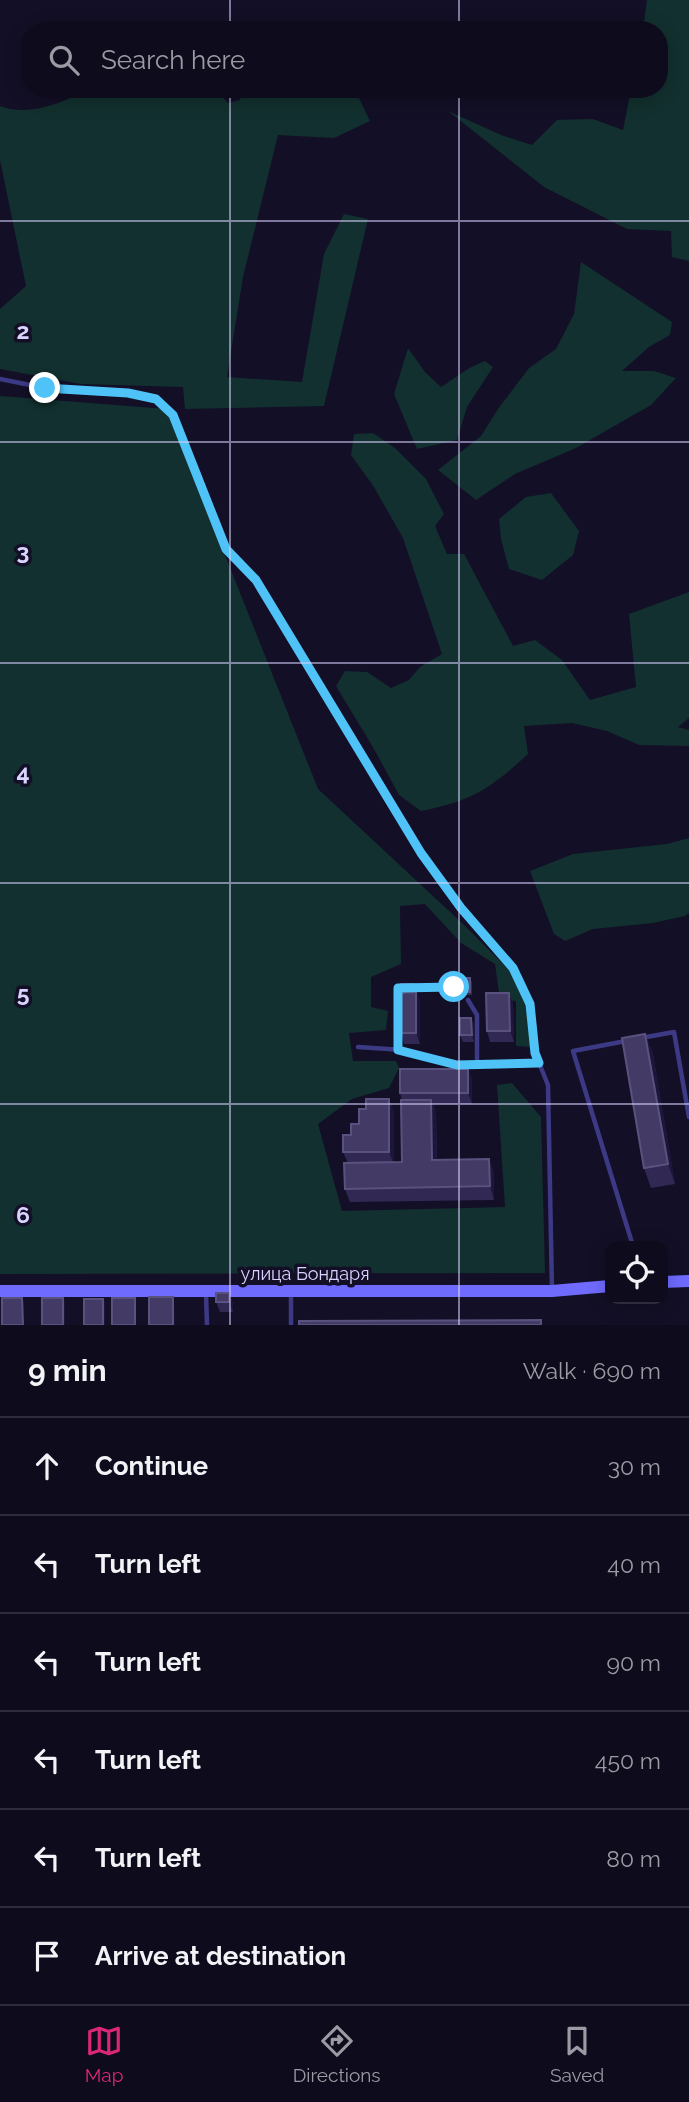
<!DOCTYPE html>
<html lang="en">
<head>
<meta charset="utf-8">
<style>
	body { margin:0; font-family:Raleway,sans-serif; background:#1c1929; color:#f1f3f6 }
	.controls { position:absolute; right:21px; bottom:21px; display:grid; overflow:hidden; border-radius:14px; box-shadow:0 4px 18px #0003 }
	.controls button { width:63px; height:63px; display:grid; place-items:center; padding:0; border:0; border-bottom:2px solid #2e2b3b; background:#0e0b1c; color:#f1f3f6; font:35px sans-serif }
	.stop { position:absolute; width:21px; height:21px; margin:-16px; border:5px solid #4fc3f7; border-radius:50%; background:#fff }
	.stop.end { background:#4fc3f7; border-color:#fff; box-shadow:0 2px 7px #0008 }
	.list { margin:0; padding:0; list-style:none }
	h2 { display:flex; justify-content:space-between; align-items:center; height:91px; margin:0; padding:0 28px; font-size:30px }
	h2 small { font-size:23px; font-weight:400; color:#9b9ba3 }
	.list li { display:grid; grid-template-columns:46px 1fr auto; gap:21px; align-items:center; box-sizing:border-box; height:98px; padding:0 28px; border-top:2px solid #2e2b3b }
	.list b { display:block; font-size:26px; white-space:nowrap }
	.list em { font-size:23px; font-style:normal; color:#9b9ba3 }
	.icon { flex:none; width:38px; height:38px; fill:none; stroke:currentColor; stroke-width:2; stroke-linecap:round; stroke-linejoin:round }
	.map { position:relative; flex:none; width:689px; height:1325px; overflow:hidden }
	.search { position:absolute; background:#0e0b1c; box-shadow:0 4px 18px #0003; left:21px; right:21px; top:21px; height:77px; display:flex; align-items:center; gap:18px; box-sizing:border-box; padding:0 24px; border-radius:28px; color:#9b9ba3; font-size:26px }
	.sheet { height:679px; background:#0e0b1c }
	nav { display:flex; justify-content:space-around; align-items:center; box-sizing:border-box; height:98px; border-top:2px solid #2e2b3b; background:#0e0b1c; font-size:19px; color:#9b9ba3 }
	nav a { display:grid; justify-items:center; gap:4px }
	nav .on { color:#db2777 }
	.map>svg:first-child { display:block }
</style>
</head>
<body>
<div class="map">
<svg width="689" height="1325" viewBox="0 0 689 1325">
	<rect width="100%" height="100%" fill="#130f26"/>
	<path fill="#12302f" d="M647,0H689V261L672,257L671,231L627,229L544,187L448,111L501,135L532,145L557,120L593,119L623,130L631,89H659V30H643Z
		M88,89H215L228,103L240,100L244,89H342L358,96L370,121L334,138L278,135L243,277L227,377L302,382L324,254L344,214L368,219L324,406L185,409L183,387L81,384L0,369V309L26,286L0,160V106C27,117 64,103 88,89Z
		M581,262L672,322L670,335L649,347L622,371H654L676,378L651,405L576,448L515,474L476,500L438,470L481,436L498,409L529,368L556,349L574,314Z
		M408,348L425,372L441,387L471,367L485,361L493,367L467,407L457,440L417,449L394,394Z
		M0,396L167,409L318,789L462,923L512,973L528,1004L532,1047L516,1046V1001L500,1000L495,964L461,943L425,904L400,906L401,964L371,977V1007L388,1011L386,1030L349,1033L353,1061H396L399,1068L389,1088L352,1099L318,1124L342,1211L505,1207L497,1085L512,1083L541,1117L545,1273L0,1274Z
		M373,433L395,448L426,479L444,514L435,526L447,554H464L513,646L535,640L562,660L590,700L636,687L629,614L689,592V718L678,727L689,730V746L639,745L607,731L572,723L524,726L528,754C490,789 472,801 421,811L399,795L374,749L336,686L345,671L367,672L391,688L409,680L420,667L442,654L403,538L374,487L351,455L354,434Z
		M551,493L579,531L573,555L542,580L509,569L501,539L499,519L526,497Z
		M689,838V913L685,916L653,923L593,929L565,941L554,934L530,871L573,854L667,844Z"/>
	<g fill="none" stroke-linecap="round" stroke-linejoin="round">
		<path stroke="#3d3a85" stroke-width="4.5" d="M0,379L45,388L128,393L156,399L173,415L226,549L255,581L421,853L461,908L513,968L530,1004L535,1053L548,1085L552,1290
			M468,1000L477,1015V1065
			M641,1038L674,1032L689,1117
			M626,1041L573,1051L633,1246
			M358,1047L403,1050L457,1065L539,1063
			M398,1050V988L454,987
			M206,1294L207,1325
			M291,1294V1325"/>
		<path stroke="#6f6bff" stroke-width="12" d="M663,1282L689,1281
			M0,1291H552L610,1286"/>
	</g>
	<path fill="#312854" d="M470,978L472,982V995H462L461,992Z
		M414,984L420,1003V1044H404L401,1033Z
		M509,993L513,1003L514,1042H490L487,1031Z
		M471,1018L474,1025V1042H463L460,1035Z
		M645,1034L653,1054L675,1184L651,1188L644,1168Z
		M472,1079V1104H433L436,1113L437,1160L489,1159L494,1173V1200L350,1202L345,1189L348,1163L343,1152L366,1109L389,1099L394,1113V1162H402V1100L400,1093Z
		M229,1293L233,1304V1312H220L216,1302Z"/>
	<path fill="#1d163a" d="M414,984L420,1003V1044L416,1033Z
		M509,993L513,1003L514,1042L510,1031Z
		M471,1018L474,1025V1042L472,1035Z
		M645,1034L653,1054L675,1184L668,1164Z
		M468,1069L472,1079V1104L468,1093Z
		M389,1099L394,1113V1165L389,1152Z
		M431,1100L436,1113L437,1174L432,1160Z
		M489,1159L494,1173V1200L490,1186Z
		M229,1293L233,1304V1312L229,1302Z
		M173,1297L174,1300L175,1325H173Z
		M22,1298L24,1302V1325H23Z
		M63,1298L65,1302V1325H63Z
		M135,1298L136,1301V1325H135Z
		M103,1299L105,1302V1325H103Z"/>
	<path fill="#433a66" stroke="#5a527e" stroke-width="2" d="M461,978H470V992H461Z
		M401,984H414V992L402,993Z
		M416,992V1033H401L400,993Z
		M486,993H509L510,1031H487Z
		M460,1018H471L472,1035H460Z
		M645,1034L668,1164L644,1168L622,1038Z
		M400,1069H468V1093H400Z
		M366,1099H389V1152H343V1135H351V1124H359V1109H366Z
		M401,1100H431L432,1160L489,1159L490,1186L345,1189L344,1163L402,1162Z
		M216,1293H229V1302H216Z
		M149,1297H173V1325H149Z
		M2,1298H22L23,1325H2Z
		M42,1298H63V1325H42Z
		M112,1298H135V1325H112Z
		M84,1299H103V1325H84Z
		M541,1320V1325H299V1321Z"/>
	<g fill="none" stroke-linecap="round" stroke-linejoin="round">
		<path stroke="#4fc3f7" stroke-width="9" d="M45,388L128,393L156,399L173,415L226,549L256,580L421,853L461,908L513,968L530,1004L535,1053L539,1063L457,1065L398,1050V988L454,987"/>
	</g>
	<path fill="none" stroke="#d9d4ff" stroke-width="2" stroke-opacity="0.55" d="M230,0V30M459,0V30M230,89V1325M459,89V1325M0,221H689M0,442H689M0,663H689M0,883H689M0,1104H689"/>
	<g text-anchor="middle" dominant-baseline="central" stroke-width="7" stroke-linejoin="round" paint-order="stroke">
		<g font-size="18" fill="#d9d4ff" stroke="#130f26">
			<text x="305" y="1273">улица Бондаря</text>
		</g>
	</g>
	<g font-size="23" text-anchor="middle" font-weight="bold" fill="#d9d4ff" stroke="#130f26" stroke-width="7" stroke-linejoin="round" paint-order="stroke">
		<text x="23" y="339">2</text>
		<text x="23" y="560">3</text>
		<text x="23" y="781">4</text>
		<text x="23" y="1002">5</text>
		<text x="23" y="1223">6</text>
	</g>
</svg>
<div class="controls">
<button><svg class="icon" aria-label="locate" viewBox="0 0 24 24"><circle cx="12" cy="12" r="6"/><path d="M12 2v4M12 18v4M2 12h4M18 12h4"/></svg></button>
</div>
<div class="stop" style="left:454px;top:987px"></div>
<div class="stop end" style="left:45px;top:388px"></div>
<div class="search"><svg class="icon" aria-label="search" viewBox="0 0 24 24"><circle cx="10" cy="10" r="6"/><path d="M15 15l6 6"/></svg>Search here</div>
</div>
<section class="sheet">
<h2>9 min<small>Walk · 690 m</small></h2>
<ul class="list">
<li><svg class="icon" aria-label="ahead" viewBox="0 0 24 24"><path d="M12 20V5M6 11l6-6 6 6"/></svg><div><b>Continue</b></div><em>30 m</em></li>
<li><svg class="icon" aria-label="left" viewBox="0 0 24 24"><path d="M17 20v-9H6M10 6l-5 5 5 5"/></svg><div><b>Turn left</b></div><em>40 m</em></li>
<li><svg class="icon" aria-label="left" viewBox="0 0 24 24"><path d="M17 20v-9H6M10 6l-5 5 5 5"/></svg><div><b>Turn left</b></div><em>90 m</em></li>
<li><svg class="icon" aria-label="left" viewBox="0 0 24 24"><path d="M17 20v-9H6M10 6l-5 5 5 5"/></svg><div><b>Turn left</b></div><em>450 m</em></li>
<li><svg class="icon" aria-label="left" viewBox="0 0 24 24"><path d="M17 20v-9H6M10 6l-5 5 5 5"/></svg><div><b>Turn left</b></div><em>80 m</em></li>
<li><svg class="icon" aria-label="arrive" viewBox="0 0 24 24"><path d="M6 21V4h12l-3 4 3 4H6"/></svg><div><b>Arrive at destination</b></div></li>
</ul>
</section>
<nav>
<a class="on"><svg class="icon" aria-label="map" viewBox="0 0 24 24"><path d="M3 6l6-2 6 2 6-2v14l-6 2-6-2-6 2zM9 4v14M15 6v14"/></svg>Map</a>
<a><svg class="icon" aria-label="directions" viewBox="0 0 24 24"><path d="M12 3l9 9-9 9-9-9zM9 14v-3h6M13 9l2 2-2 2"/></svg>Directions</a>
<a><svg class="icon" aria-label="saved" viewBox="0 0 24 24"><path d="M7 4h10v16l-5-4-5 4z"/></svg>Saved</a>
</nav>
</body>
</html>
